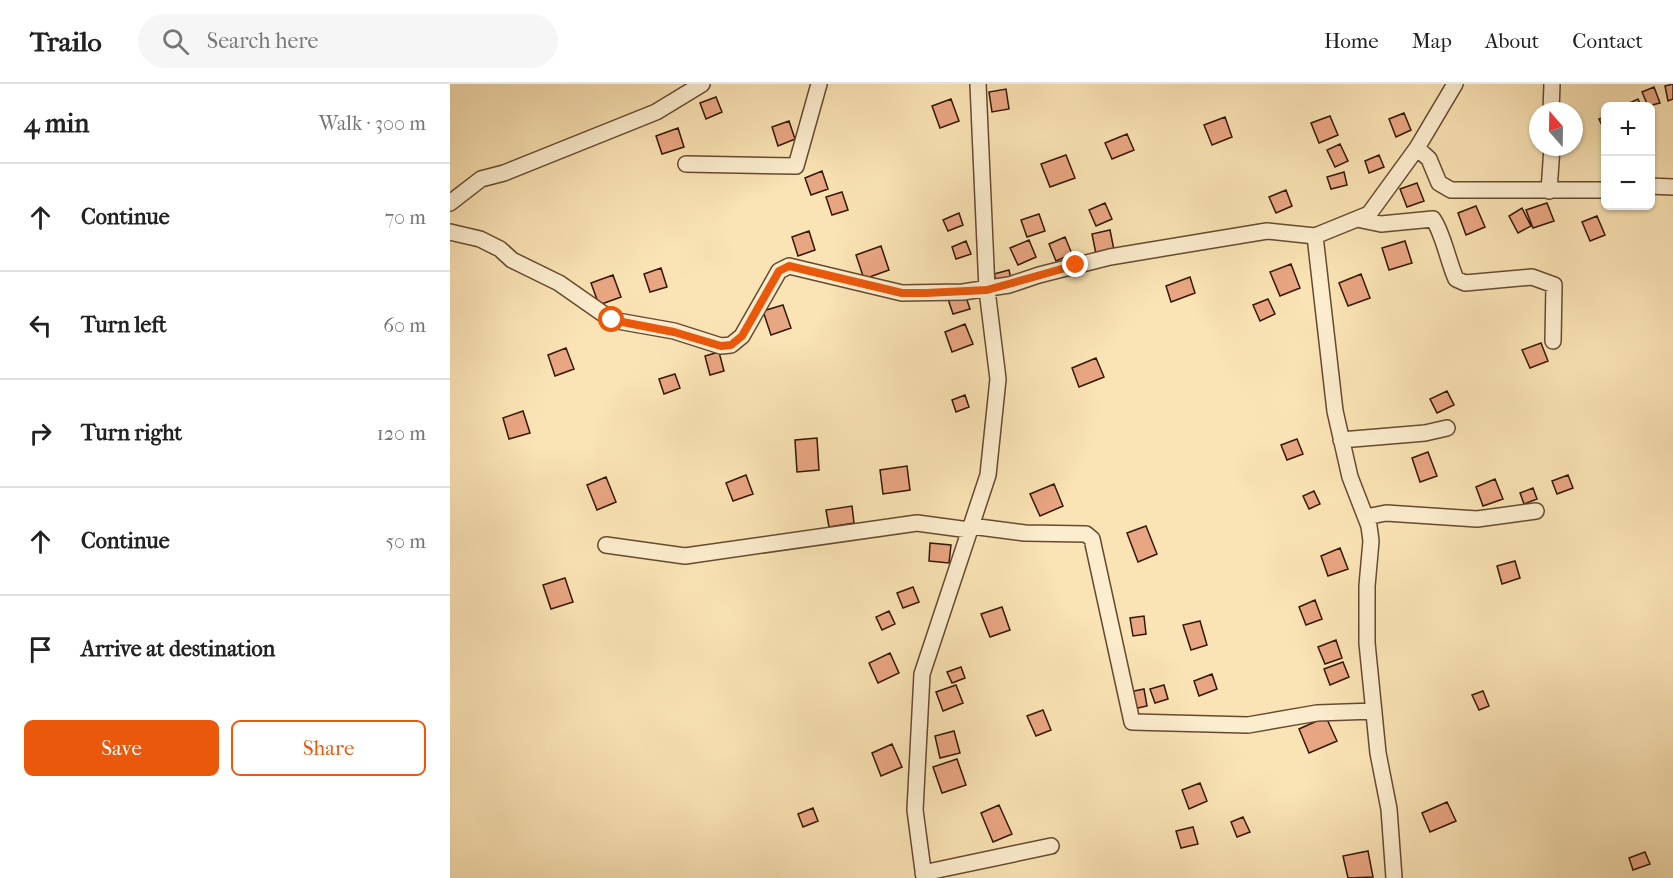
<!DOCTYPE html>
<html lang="en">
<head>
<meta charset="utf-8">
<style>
	body { margin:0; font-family:"IM FELL French Canon",serif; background:#f6f6f6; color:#222 }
	.controls { position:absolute; right:18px; top:18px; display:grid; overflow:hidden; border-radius:9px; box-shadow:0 2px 4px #0004 }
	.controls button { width:54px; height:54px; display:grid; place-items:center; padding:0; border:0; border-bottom:2px solid #e0e0e0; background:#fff; color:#222; font:30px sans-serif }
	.compass { position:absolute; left:1079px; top:18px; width:54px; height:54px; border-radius:50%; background:#fff; box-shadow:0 2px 4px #0004; rotate:340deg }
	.stop { position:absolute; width:18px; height:18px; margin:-14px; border:4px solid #ea580c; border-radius:50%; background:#fff }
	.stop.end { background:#ea580c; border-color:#fff; box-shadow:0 2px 6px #0008 }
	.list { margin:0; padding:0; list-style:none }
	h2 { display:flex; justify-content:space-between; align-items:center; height:78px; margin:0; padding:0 24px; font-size:26px }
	h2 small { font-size:20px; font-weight:400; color:#767676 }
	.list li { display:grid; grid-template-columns:39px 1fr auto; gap:18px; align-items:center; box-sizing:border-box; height:108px; padding:0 24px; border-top:2px solid #e0e0e0 }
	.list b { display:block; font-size:22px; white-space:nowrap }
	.list em { font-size:20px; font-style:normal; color:#767676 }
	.actions { display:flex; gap:12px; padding:18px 24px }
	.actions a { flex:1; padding:14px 0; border:2px solid #ea580c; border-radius:9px; text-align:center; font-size:21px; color:#ea580c }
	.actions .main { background:#ea580c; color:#fff }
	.icon { flex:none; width:33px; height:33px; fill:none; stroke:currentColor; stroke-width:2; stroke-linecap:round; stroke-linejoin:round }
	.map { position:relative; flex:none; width:1223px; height:794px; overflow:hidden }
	header { display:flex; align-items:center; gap:36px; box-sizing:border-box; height:84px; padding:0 30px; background:#fff; border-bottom:2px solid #e0e0e0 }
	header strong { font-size:28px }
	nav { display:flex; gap:33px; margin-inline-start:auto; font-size:21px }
	.search { width:420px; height:54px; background:#f6f6f6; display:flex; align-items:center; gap:15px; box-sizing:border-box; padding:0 21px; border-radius:33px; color:#767676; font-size:22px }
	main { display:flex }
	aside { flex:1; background:#fff }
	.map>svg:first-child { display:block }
</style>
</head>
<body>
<header>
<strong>Trailo</strong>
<div class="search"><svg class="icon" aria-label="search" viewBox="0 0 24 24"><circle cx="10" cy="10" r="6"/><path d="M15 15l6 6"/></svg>Search here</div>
<nav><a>Home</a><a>Map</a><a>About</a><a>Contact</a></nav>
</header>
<main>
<aside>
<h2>4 min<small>Walk · 300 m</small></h2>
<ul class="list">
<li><svg class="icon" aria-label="ahead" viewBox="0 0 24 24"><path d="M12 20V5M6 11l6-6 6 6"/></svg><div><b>Continue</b></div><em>70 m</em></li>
<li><svg class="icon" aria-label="left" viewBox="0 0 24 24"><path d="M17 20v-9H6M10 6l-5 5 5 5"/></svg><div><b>Turn left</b></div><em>60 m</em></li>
<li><svg class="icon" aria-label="right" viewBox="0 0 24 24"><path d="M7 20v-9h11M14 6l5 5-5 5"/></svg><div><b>Turn right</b></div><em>120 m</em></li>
<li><svg class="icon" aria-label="ahead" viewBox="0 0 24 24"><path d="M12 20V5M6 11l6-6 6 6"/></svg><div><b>Continue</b></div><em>50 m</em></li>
<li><svg class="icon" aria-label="arrive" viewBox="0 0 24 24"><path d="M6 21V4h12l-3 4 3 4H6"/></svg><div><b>Arrive at destination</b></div></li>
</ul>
<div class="actions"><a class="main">Save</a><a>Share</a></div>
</aside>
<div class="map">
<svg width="1223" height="794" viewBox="0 0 1223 794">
	<rect width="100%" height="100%" fill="#fae3b4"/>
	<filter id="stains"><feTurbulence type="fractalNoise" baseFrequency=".00333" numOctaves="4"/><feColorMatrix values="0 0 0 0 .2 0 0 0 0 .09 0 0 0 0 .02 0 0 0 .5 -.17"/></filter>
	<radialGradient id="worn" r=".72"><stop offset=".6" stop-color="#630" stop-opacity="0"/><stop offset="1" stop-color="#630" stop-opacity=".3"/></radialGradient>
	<path fill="#e9a682" stroke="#341704" stroke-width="1.5" d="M1223,0V15L1218,17L1215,2Z
		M1204,3L1210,19L1198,22L1192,8Z
		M556,5L559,25L542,28L539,8Z
		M266,13L272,28L256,35L250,19Z
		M501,15L509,37L490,44L482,22Z
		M1188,15L1191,22H1178L1177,20Z
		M954,29L961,46L946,53L939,35Z
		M880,32L888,51L869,59L861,39Z
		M775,33L782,53L762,61L754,41Z
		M1156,33V50L1149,35Z
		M339,37L345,55L328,62L322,43Z
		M228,44L234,63L212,70L206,52Z
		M677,50L684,66L662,75L655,59Z
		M890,60L898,77L885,83L877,66Z
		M616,71L625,94L600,103L591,80Z
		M929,71L934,83L919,89L915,77Z
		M372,87L378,105L361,111L355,94Z
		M894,88L897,101L881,105L877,93Z
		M967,99L974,117L957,123L950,105Z
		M836,106L842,122L826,129L819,113Z
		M392,108L398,126L382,131L376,113Z
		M655,119L662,135L646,142L639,126Z
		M1097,119L1104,137L1083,144L1076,126Z
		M1026,122L1035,143L1016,151L1008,129Z
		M1072,124L1081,142L1068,149L1059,132Z
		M509,129L513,141L498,147L493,136Z
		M589,130L595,147L577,153L571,136Z
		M1147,132L1155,151L1140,157L1132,138Z
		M660,146L664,166L646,170L642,150Z
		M359,147L365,166L348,172L342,153Z
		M615,153L622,170L606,177L599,160Z
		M579,156L586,173L568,181L560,164Z
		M516,157L521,170L506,175L502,163Z
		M955,157L962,179L939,186L932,164Z
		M431,162L439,186L414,195L406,171Z
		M841,180L850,204L830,212L820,188Z
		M211,184L217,203L200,208L194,190Z
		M559,186L561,195L547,199L544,190Z
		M911,190L920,214L898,222L889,199Z
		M163,191L171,213L149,221L141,199Z
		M740,193L745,209L721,218L716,202Z
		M515,210L520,225L503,230L498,215Z
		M818,215L825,230L810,237L803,221Z
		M333,221L341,244L321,251L313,227Z
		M515,240L523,260L502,268L495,248Z
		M1091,259L1098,277L1080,284L1072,266Z
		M116,264L124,285L105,292L98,271Z
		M269,268L274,287L260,291L255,272Z
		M646,274L654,293L629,303L622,284Z
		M225,290L230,304L214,310L209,295Z
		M997,307L1004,321L987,329L980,315Z
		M515,311L519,323L506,328L502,316Z
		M73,327L80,349L59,355L53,334Z
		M367,354L369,386L347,388L345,356Z
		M847,355L853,370L837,376L831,361Z
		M978,368L987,392L970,398L962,374Z
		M457,382L460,406L433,410L430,386Z
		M296,391L303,410L283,417L276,399Z
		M1118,391L1123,404L1107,410L1102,397Z
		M156,393L166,418L147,426L137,401Z
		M1045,395L1053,415L1033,422L1026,403Z
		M604,400L613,422L590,432L580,410Z
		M1083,404L1087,415L1074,420L1070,409Z
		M864,407L870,420L859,425L853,412Z
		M402,422L404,439L379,443L376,426Z
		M696,442L707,470L688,478L677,449Z
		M480,459L501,461L499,479L479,477Z
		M890,464L898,485L878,492L871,472Z
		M1065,477L1070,494L1052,500L1047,482Z
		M115,494L123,518L101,525L93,501Z
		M463,503L469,518L453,524L447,509Z
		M865,516L872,535L856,541L849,523Z
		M552,523L560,546L540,553L531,530Z
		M439,527L445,540L432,546L426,533Z
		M694,532L696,550L683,552L680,534Z
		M750,537L757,561L741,566L733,541Z
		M886,556L892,574L875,580L868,563Z
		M440,569L449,589L428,599L419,579Z
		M893,578L899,593L880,601L874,585Z
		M511,583L515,594L502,599L497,588Z
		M762,590L767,605L749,612L744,597Z
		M506,601L513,619L493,627L486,608Z
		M714,601L718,615L705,619L700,605Z
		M694,605L697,622L683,625L679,608Z
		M1033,607L1039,622L1029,626L1022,611Z
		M593,626L601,646L586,652L577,632Z
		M876,633L887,657L859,669L849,645Z
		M504,647L510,669L490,674L485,652Z
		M442,660L452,683L431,692L422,669Z
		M507,675L516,701L492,709L483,683Z
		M750,699L757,717L739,725L732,706Z
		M997,718L1006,737L980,748L972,729Z
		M549,721L562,750L543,758L531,729Z
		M363,724L368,737L353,743L348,730Z
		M793,733L800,748L787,753L781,738Z
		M743,743L748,760L731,764L726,747Z
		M918,767L923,793L898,794L893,772Z
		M1195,768L1200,780L1183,786L1179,774Z"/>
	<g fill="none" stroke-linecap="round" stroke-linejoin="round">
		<g stroke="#664a30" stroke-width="18">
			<path id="minor" d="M1101,27L1102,0
				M967,64L979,75L989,99L1001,106H1156
				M236,80L346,82L369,0
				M1200,102L1223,103
				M1099,107L1102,63
				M0,119L31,95L54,89L206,28L252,0
				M907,135L931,140L983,135C993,149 998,177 1006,195L1015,199L1082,193L1104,201L1103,257
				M0,148L30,155L50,165L62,176L109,199L162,236L224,247L271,262L281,261L292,252L329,187L339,182L452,209L513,208L559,201L589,191L660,173L817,147L865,152L919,130L967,64L1005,0
				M865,152L885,327L900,393L919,442L921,457L917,502V559L928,669L939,725L944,794
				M891,356L975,349L997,344
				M916,433L936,429L1027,435L1086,427
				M521,442L575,449L636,450L642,455L682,638L798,641L867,629L924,627
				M156,461L235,472L467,439L519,446
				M473,789L601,762
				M474,794L465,726L472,590L538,391L548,295L537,206L528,0"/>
		</g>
		<use href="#minor" stroke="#fcedce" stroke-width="15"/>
	</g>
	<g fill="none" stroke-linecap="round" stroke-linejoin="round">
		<path stroke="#ea580c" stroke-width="8" d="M162,236L224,248L271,262L281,261L292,252L329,187L339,182L452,209H476L537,206L626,181"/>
	</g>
	<rect width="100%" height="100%" filter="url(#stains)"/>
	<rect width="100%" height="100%" fill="url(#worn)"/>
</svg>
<div class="controls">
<button>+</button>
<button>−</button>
</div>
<svg class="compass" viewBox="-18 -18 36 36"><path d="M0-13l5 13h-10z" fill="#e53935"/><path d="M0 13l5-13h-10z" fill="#767676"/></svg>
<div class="stop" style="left:162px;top:236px"></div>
<div class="stop end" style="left:626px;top:181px"></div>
</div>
</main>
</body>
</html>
